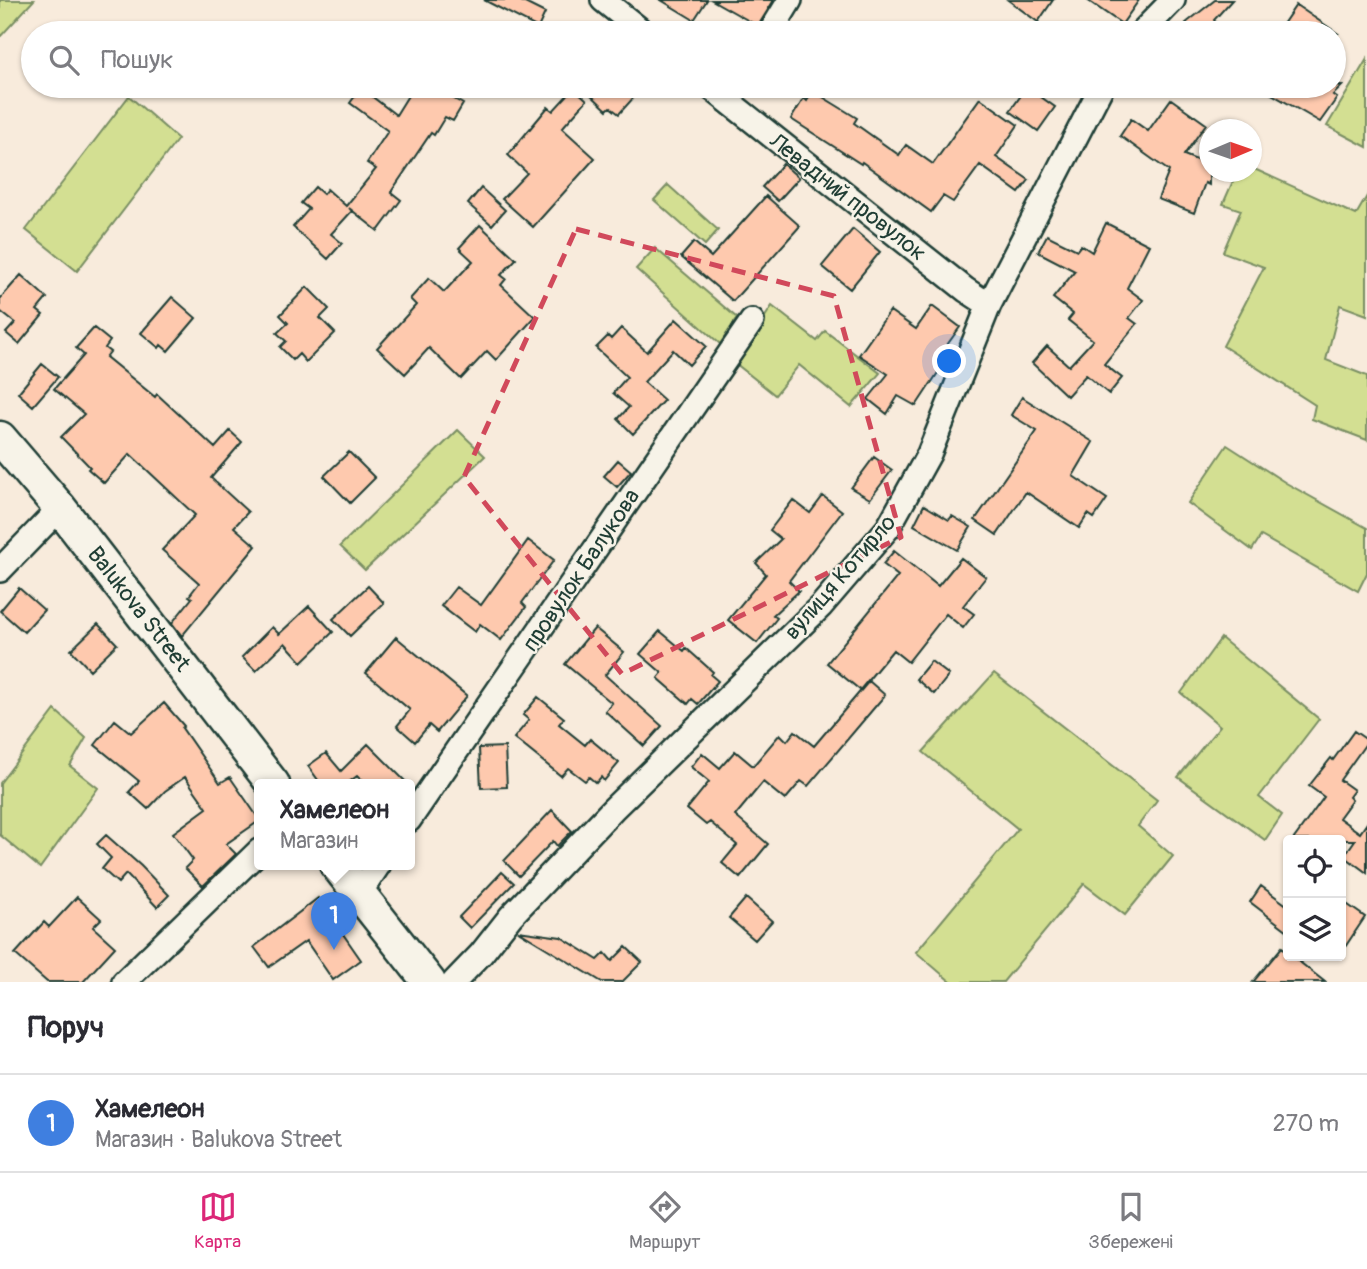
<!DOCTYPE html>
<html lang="uk">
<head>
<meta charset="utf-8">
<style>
	body { margin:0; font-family:Pangolin,sans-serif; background:#f7f7f7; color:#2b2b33 }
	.controls { position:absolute; right:21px; bottom:21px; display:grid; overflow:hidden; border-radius:7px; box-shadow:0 2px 5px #0004 }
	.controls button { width:63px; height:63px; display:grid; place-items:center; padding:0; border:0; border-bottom:2px solid #e1e1e2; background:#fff; color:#2b2b33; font:35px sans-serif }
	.compass { position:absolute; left:1199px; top:119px; width:63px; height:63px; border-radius:50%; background:#fff; box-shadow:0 2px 5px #0004; rotate:88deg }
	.you { position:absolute; left:950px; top:362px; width:24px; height:24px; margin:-18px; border:5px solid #fff; border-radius:50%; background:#1a73e8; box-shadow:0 0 0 10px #1a73e833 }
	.badge { display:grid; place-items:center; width:46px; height:46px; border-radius:50%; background:#db2777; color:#fff; font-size:23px; font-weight:700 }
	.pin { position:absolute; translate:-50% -58px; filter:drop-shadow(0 2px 4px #0008) }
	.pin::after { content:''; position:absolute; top:37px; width:24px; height:21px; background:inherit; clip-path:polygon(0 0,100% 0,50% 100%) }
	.popup { position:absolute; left:254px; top:779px; width:161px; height:91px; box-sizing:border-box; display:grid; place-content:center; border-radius:7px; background:#fff; filter:drop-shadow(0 2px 5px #0005); font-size:23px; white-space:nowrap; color:#7c7c81 }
	.popup b { font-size:26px; color:#2b2b33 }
	.popup::after { content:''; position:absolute; left:50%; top:100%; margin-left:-14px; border:14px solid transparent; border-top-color:#fff }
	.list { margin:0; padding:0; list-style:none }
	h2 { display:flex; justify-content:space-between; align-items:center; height:91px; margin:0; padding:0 28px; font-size:30px }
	h2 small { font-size:23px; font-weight:400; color:#7c7c81 }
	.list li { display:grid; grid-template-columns:46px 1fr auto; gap:21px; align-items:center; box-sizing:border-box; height:98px; padding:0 28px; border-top:2px solid #e1e1e2 }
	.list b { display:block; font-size:26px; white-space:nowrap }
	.list p { margin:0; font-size:23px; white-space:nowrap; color:#7c7c81 }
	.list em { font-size:23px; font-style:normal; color:#7c7c81 }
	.icon { flex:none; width:38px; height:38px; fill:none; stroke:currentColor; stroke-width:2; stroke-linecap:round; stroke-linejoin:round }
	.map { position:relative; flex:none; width:1367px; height:982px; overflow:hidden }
	.search { position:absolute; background:#fff; box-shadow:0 2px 5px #0004; left:21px; right:21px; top:21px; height:77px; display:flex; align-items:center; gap:18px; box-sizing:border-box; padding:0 24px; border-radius:38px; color:#7c7c81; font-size:26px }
	.sheet { height:189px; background:#fff }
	nav { display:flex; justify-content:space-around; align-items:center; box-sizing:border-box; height:98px; border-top:2px solid #e1e1e2; background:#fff; font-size:19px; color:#7c7c81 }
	nav a { display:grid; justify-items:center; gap:4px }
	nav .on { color:#db2777 }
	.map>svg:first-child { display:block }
</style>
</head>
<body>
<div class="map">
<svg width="1367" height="982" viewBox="0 0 1367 982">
	<rect width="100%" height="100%" fill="#f8ebdc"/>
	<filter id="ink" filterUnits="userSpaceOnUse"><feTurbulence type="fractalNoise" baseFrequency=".0143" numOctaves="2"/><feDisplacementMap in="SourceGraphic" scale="14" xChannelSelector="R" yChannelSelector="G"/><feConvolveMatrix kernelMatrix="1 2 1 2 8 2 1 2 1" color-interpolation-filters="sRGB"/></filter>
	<g filter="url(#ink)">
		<path fill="#d3df92" stroke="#798e63" stroke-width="2" d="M0,0H34L0,37Z
			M1367,59V147L1327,126Z
			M129,96L178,139L77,271L26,230Z
			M1252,168L1356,215L1367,196V315L1340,305L1326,360L1367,376V440L1312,419L1315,405L1223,346L1264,267L1223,252L1241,210L1223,204L1237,172H1252Z
			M668,185L718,230L705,245L654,200Z
			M655,248L737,318L720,344L636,269Z
			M772,306L817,341L825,331L880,373L851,407L799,365L775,395L735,363Z
			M458,430L485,456L365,570L340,546Z
			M1227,445L1286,483L1367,528V573L1358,591L1261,536L1252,550L1188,503Z
			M1221,638L1319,719L1259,797L1282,815L1265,840L1178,777L1220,726L1181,693Z
			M994,673L1157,800L1138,826L1173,856L1125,915L1084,884L1003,982H951L916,952L1018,829L923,752Z
			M55,710L86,738L70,766L98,788L40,868L0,835V783Z"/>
		<path fill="#fec9ae" stroke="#1f3d34" stroke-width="2" d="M484,0H519L545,13L538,28Z
			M661,0H707L694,20Z
			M712,0H774L758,26Z
			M1008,0H1053L1038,22Z
			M1087,0H1139L1122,24Z
			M1215,0H1232L1214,20L1224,33H1195L1186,23Z
			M1296,5L1337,33H1277Z
			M414,86H431L463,104L453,121L445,117L434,135L431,133L391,192L401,200L378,231L349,208L352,211L331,234L342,243L328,259L293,227L309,209L301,203L315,187L323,194L327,189L346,206L376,169L367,163L388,131L350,103L361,88L396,115Z
			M599,86H644L619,114L610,107L607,110L591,95Z
			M1258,86H1342L1333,95L1337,98L1320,122Z
			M1027,87L1055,107L1038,131L1010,111Z
			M574,88L587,100L562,128L595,158L533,227L502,199L527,173L508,155L548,107L553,111Z
			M813,91L857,118L854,123L899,155L906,145L933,164L980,98L1018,125L996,157L1029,180L1019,193L980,165L953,202L943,196L931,212L862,162L861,164L791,119L804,98L807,101Z
			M1171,99L1206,124L1184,155L1209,165V185L1205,183L1194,213L1158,199L1169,171L1120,136L1131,119L1148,131Z
			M783,164L799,178L778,201L762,187Z
			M481,188L505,210L492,225L468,204Z
			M766,196L800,226L733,301L681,257L694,242L711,257Z
			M1106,223L1149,245L1127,288L1143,300L1129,318L1137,324L1104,364L1122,378L1109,394L1086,375L1067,396L1032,363L1047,346L1069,366L1093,340L1068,320L1073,314L1053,298L1075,271L1038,252L1047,235L1077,250L1081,245L1092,252Z
			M480,225L516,259L501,275L506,279L501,285L535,317L496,360L487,351L461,379L429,348L405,374L377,348L416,305L410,299L429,278L444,292L473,261L459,248Z
			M853,229L880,252L850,289L822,266Z
			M21,275L47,298L37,310L43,315L19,344L6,333L15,323L0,311V299Z
			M307,287L329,309L320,318L335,333L306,362L299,354L293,360L280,347L286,341L277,333L288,323L280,315Z
			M172,297L196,318L168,351L161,345L159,348L141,333Z
			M932,306L960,327L947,345L953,350L916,406L898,396L887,414L868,399L888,374L859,355L890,311L916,329Z
			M676,319L706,346L689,365L673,350L644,382L664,400L633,434L618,419L629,407L613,393L627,377L596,348L608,336L611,339L621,328L647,352Z
			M94,328L110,341L105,348L110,352L106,357L155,397L157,394L215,448L230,431L242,442L211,478L248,512L234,527L256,546L182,636L172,623L192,598L189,596L199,583L162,550L195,515L130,454L104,483L88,469L90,467L61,437L84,414L54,389L84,355L76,348Z
			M42,364L58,377L33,406L18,393Z
			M1022,397L1093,442L1073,476L1107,499L1094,518L1088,514L1079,528L1026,492L997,535L975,520L1037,431L1011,415Z
			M349,452L375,478L350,503L324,476Z
			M874,457L892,470L870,499L851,488Z
			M618,460L631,471L617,487L604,476Z
			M823,496L842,511L789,581L799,591L773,615L777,618L757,643L728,620L766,574L756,563L781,539L770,530L793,500L810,513Z
			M924,505L949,520L952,516L971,527L957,550L914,525Z
			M528,540L554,560L522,603L526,607L501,640L480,624L475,632L441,606L456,587L481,605Z
			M894,551L938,586L961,558L986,577L963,606L974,614L963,628L946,614L908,662L893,650L860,690L827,663L898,576L883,564Z
			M368,586L384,603L350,636L333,619Z
			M19,588L44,610L24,632L0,611Z
			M309,606L333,632L302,662L285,643L256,671L242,657L272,627L279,634Z
			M98,624L117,644L90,670L71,650Z
			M595,628L624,652L605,675L662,726L644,746L605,711L612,703L565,664Z
			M660,631L684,651L686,648L713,672L711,675L718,681L698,704L692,699L688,704L658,678L662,673L640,654Z
			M396,637L467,696L437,732L429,725L415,742L397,726L410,710L366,673Z
			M931,661L949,675L934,694L916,679Z
			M869,681L885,695L808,786L801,781L785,800L763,782L735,816L768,844L740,878L722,863L737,845L710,822L706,825L687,809L709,782L691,767L702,753L720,768L735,751L753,766L780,734L787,741L795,731L814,746Z
			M538,697L564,718L559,724L585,745L590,739L619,763L604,781L601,777L596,783L589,777L585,781L568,768L561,776L514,738L529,720L523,715Z
			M164,703L184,726L182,728L220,783L230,777L259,819V821L226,844L236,854L203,886L185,868L193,860L173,833L207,808L185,777L165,791L148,809L129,792L139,781L95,745L115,720L131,733Z
			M1354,731L1367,740V742L1340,780L1354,790L1349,797L1352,800L1339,818L1360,833L1367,823V873L1344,856L1355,840H1293L1324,797L1309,786L1331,758L1333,760Z
			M368,744L408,784H365L357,776L349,782L350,784H321L308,766L326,753L341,771Z
			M505,747L507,787L481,788L479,748Z
			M552,810L572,831L557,846L553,841L519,876L504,861Z
			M106,835L141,866L169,895L157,907L126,874L118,883L102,869L111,858L97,844Z
			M502,872L514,883L470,928L459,917Z
			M1261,886L1288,906V931L1250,902Z
			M77,897L101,919L93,927L115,947L83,982H47L15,954L44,922L49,927Z
			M318,898L361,960L333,980L306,941L269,967L254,947Z
			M746,898L772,921L755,940L729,918Z
			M1341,900L1365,917L1341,953Z
			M518,931L561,937L598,960L605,953L612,961L626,947L642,962L622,982H602Z
			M1282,947L1288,952V956H1292L1325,982H1253Z"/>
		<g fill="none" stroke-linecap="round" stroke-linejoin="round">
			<g stroke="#1f3d34" stroke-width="28">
				<path id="minor" d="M603,0L644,33
					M770,33L790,0
					M1141,33L1173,0
					M709,86L966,290L989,305
					M0,570L60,508
					M409,820L752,321
					M359,894L379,864
					M124,982L259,851
					M454,982L481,954L511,916L613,809L821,606L888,528L929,454L989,305L1102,86"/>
			</g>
			<g stroke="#1f3d34" stroke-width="37">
				<path id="secondary" d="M0,438L60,508L273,784
					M336,864L429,982"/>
			</g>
			<use href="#minor" stroke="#f7f3e8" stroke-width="23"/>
			<use href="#secondary" stroke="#f7f3e8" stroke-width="32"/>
		</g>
	</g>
	<path fill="none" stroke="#d1495b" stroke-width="5" stroke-dasharray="14 9" stroke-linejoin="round" d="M576,229L834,296L901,537L622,674L464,477Z"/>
	<g text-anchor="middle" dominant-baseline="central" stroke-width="5" stroke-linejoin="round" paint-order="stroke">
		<g font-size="23" fill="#1f3d34" stroke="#f7f3e8">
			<text transform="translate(848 197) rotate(38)">Левадний провулок</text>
			<text transform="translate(581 570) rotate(-56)">провулок Балукова</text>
			<text transform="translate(840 577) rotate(-49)">вулиця Котирло</text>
			<text transform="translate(139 609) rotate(52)">Balukova Street</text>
		</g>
	</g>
</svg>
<div class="controls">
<button><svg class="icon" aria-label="locate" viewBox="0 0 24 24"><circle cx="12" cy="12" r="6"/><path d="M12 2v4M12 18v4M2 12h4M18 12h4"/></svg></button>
<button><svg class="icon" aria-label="layers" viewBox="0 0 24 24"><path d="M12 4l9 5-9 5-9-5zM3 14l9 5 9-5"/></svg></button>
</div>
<svg class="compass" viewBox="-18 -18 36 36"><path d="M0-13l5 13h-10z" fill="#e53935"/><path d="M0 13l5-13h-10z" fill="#7c7c81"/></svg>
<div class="you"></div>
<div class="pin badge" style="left:334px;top:950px;background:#3f7fe0">1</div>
<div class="popup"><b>Хамелеон</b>Магазин</div>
<div class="search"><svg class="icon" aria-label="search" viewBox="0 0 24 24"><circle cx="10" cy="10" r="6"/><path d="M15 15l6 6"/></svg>Пошук</div>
</div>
<section class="sheet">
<h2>Поруч<small></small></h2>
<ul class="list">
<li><span class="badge" style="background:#3f7fe0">1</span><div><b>Хамелеон</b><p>Магазин · Balukova Street</p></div><em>270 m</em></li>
</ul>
</section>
<nav>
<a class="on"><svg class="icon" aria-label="map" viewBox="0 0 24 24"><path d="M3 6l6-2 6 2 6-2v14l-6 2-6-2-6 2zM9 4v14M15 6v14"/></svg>Карта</a>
<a><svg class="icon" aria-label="directions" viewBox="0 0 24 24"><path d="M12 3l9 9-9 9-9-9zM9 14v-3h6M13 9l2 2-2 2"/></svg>Маршрут</a>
<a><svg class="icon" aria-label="saved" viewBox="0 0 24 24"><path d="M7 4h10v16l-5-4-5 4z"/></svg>Збережені</a>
</nav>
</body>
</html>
